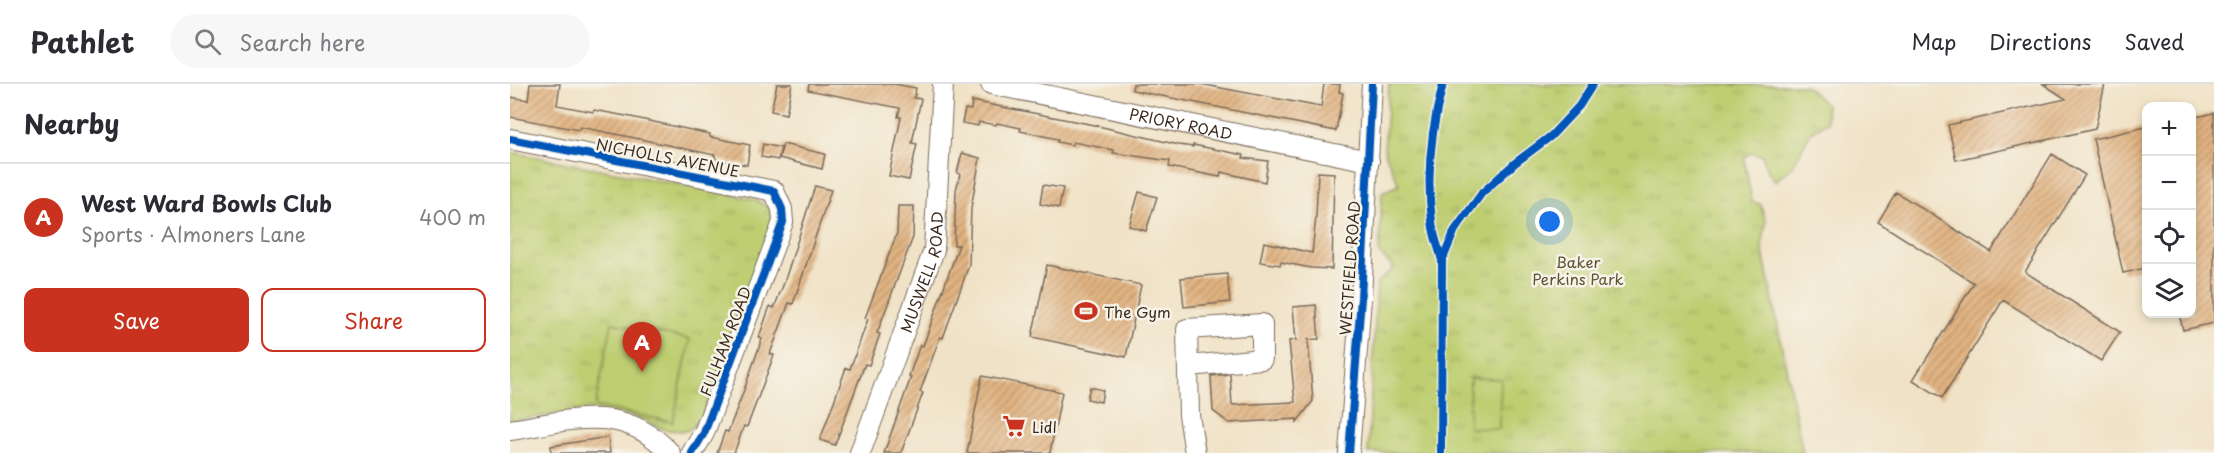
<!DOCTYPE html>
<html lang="en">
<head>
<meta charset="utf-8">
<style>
	body { margin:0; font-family:"Playpen Sans",sans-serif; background:#f7f7f7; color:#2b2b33 }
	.controls { position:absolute; right:18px; top:18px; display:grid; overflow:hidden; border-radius:12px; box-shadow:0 3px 9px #0003 }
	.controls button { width:54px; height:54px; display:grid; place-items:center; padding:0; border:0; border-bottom:2px solid #e1e1e2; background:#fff; color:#2b2b33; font:30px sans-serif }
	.you { position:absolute; left:1040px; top:138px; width:21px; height:21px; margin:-15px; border:4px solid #fff; border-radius:50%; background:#1a73e8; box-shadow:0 0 0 9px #1a73e833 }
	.badge { display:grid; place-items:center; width:39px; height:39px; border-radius:50%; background:#c8321e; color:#fff; font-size:20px; font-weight:700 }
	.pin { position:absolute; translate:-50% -50px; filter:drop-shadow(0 2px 3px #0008) }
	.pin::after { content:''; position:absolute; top:32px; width:21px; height:18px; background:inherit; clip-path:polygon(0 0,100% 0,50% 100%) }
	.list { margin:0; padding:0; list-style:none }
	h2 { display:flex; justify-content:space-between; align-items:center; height:78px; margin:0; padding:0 24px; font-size:26px }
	h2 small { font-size:20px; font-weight:400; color:#7c7c81 }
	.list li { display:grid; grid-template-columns:39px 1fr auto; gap:18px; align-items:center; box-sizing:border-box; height:108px; padding:0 24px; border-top:2px solid #e1e1e2 }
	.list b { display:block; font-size:22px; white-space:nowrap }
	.list p { margin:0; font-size:20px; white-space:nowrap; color:#7c7c81 }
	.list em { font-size:20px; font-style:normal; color:#7c7c81 }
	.actions { display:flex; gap:12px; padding:18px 24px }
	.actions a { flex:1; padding:14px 0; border:2px solid #c8321e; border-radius:12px; text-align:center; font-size:21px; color:#c8321e }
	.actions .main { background:#c8321e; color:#fff }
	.icon { flex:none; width:33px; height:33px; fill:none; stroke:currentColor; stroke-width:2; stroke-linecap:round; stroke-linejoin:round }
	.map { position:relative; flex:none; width:1704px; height:369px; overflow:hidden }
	header { display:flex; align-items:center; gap:36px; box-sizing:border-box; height:84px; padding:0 30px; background:#fff; border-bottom:2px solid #e1e1e2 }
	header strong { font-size:28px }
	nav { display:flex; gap:33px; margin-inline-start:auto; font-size:21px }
	.search { width:420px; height:54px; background:#f7f7f7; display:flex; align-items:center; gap:15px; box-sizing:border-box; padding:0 21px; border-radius:33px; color:#7c7c81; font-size:22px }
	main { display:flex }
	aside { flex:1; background:#fff }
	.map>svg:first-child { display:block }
</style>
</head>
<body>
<header>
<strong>Pathlet</strong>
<div class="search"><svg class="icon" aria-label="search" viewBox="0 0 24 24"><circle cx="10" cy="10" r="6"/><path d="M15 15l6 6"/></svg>Search here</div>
<nav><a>Map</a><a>Directions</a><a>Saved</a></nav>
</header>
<main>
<aside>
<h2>Nearby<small></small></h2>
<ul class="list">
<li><span class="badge">A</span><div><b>West Ward Bowls Club</b><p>Sports · Almoners Lane</p></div><em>400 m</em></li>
</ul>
<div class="actions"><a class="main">Save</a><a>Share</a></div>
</aside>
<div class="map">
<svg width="1704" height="369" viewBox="0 0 1704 369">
	<defs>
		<pattern id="grass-tufts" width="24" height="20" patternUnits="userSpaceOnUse" patternTransform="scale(1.5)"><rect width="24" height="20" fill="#bece71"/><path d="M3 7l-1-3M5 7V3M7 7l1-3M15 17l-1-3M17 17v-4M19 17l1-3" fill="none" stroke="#a4b161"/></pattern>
		<pattern id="building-hatch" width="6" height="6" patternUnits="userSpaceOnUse" patternTransform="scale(1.5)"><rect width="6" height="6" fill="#e2b482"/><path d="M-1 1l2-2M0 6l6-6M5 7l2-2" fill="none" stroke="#b8936a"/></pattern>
	</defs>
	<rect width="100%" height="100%" fill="#f7f3e8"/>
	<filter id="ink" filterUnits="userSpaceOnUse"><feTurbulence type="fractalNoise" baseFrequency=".0167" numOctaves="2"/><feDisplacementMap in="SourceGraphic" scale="12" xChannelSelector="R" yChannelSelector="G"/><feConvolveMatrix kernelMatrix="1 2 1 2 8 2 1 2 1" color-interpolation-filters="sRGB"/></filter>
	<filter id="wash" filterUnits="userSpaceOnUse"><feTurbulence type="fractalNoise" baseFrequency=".008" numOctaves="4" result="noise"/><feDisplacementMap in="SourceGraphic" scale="24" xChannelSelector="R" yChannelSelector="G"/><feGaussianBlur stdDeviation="1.35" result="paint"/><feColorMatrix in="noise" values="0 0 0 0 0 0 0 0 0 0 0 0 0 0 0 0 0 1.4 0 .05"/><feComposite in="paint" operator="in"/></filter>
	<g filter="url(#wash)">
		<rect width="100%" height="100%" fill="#f0e2c6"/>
		<path fill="url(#grass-tufts)" stroke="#7c7c48" stroke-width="1.5" d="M879,0L1295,1L1316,21L1317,38L1300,49L1283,82L1265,97L1258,87L1252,71L1240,69L1234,74L1242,118L1250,120L1256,137L1252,163L1293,369H858L867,199L884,184L869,169L872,108L889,101L874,66Z
			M0,68L244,115L262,125V146L190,337L177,347L155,346L137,337L122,332L79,325L0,337Z"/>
		<path fill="#bece71" stroke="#7c7c48" stroke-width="1.5" d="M102,239L180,255L163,338L85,322Z
			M960,294L991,295L989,345L959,344Z"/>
		<g id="blocks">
			<path fill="url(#building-hatch)" d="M20,0H50L47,21L83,28L84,26L116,32L200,50V53L240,61L237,81L205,75V71L120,53L70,43L69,46L0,33V13L18,16Z
				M267,0H282L276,30L261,27Z
				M299,0H385L406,4L404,14L411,15L402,59L407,60L399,96L379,92L391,33H388L390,24L298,6Z
				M623,0H690L811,23L814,0H830L829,8L833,9L826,47L622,6Z
				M1533,0H1595L1585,45L1446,76L1438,41L1556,15Z
				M462,17L584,41L669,61L683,63V61L734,71L733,74L758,77L755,98L711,88L710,93L659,83L660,77L603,69L604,66L563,58L562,61L547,58L548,55L510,47L511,44L487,39L486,41L469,38L468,42L452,39L455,25L461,26Z
				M1704,29V239L1673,246L1669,230H1682V34Z
				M1636,43V184L1613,189L1583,55Z
				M253,60L271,64L268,76L251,73Z
				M273,60L315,70L312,85L269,74Z
				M452,69L470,74L461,124L459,181L433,254L430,253L410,308L413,309L391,369H374L401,293L399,292L410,261L413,262L449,161H444L446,106L450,90L447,89Z
				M1542,70L1575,91L1515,188L1610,248L1591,277L1493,216L1432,314L1403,296L1464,199L1368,138L1386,108L1481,168Z
				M808,88L824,89L822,185L801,184L771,178L770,181L750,178L754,158L802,169L806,133Z
				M533,101L553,104L549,124L530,120Z
				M305,102L321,106L283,220L279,219L260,270L264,271L237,343L234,342L224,369H207L215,347L218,348L234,306L252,255L249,253L260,222L264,224L274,199Z
				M629,108L647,113L636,147L619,142Z
				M388,122H404L403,153L367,249L370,250L359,281L355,280L325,361L310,356L336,284L340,285L358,235L355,234L387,149Z
				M537,181L631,201L616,273L522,253Z
				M717,190L720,218L674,223L671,194Z
				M806,221L809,255L798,256L803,317L787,338V335L719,339L703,327L701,292L720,290L722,321L785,318L779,257L786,256L783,223Z
				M472,292L552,308L540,369H457Z
				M580,303L593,306L591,318L577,315Z
				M98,353L100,369H41V362Z"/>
		</g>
	</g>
	<g filter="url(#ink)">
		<use href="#blocks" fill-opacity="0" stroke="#7a6a59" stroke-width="1.5"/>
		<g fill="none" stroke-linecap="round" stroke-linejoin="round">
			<g stroke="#7a6a59" stroke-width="22">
				<g id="minor">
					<path id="s1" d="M481,0L859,77"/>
					<path d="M0,55L264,107L272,125L273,138L194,349L182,369"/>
					<path d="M679,282L752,275V240L677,245L679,331L685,369"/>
					<path d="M0,346C60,337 113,317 160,369"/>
					<path id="s2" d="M350,369L424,166L433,0"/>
					<path d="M839,369L851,214L862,0"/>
				</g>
			</g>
			<use href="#minor" stroke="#fff" stroke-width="20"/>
			<g stroke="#f7f3e8" stroke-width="11">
				<path id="cycleway" d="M0,55L264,107L272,125L273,138L194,349L182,369
					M932,177C929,164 923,151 922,137C916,91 921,45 933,0
					M839,369L851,214L862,0
					M931,369L932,177L945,146L972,109L1005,79L1041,52L1069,22L1083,0"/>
			</g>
			<use href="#cycleway" stroke="#0057b8" stroke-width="8"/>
		</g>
	</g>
	<defs>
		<g id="stadium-bare" transform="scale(1.8)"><path d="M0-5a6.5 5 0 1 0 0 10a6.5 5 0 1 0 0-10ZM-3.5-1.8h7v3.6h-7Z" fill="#c8321e" stroke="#f7f3e8" stroke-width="2.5" paint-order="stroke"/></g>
		<g id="supermarket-bare" transform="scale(1.8)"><path d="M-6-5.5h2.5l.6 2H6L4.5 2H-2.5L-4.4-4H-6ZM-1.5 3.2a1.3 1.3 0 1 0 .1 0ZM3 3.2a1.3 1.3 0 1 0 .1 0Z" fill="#c8321e" stroke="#f7f3e8" stroke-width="2.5" paint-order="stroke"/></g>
	</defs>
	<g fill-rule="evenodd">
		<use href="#stadium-bare" x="576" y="227"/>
		<use href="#supermarket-bare" x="504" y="342"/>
	</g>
	<g text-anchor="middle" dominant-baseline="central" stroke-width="5" stroke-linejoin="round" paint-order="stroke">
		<g font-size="15" fill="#3b2a1e" stroke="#f7f3e8">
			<text stroke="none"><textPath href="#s1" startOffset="194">PRIORY ROAD</textPath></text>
			<text transform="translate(158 73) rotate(11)">NICHOLLS AVENUE</text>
			<text transform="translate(839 184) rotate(-86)">WESTFIELD ROAD</text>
			<text stroke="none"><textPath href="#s2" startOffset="192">MUSWELL ROAD</textPath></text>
			<text transform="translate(215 257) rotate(-69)">FULHAM ROAD</text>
		</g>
		<g font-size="15" fill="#5c5333" stroke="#f7f3e8">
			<text x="1068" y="177">Baker<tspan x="1068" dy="17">Perkins Park</tspan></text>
		</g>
		<g font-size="15" fill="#3b2a1e" stroke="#f7f3e8" text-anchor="start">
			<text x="594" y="227">The Gym</text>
			<text x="522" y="342">Lidl</text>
		</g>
	</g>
</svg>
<div class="controls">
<button>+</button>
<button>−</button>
<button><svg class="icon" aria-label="locate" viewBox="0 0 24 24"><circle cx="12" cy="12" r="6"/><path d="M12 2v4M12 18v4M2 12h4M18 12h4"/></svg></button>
<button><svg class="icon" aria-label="layers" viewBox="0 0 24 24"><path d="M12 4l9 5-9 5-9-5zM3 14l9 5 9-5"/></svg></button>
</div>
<div class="you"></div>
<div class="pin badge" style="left:132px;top:288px">A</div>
</div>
</main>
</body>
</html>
